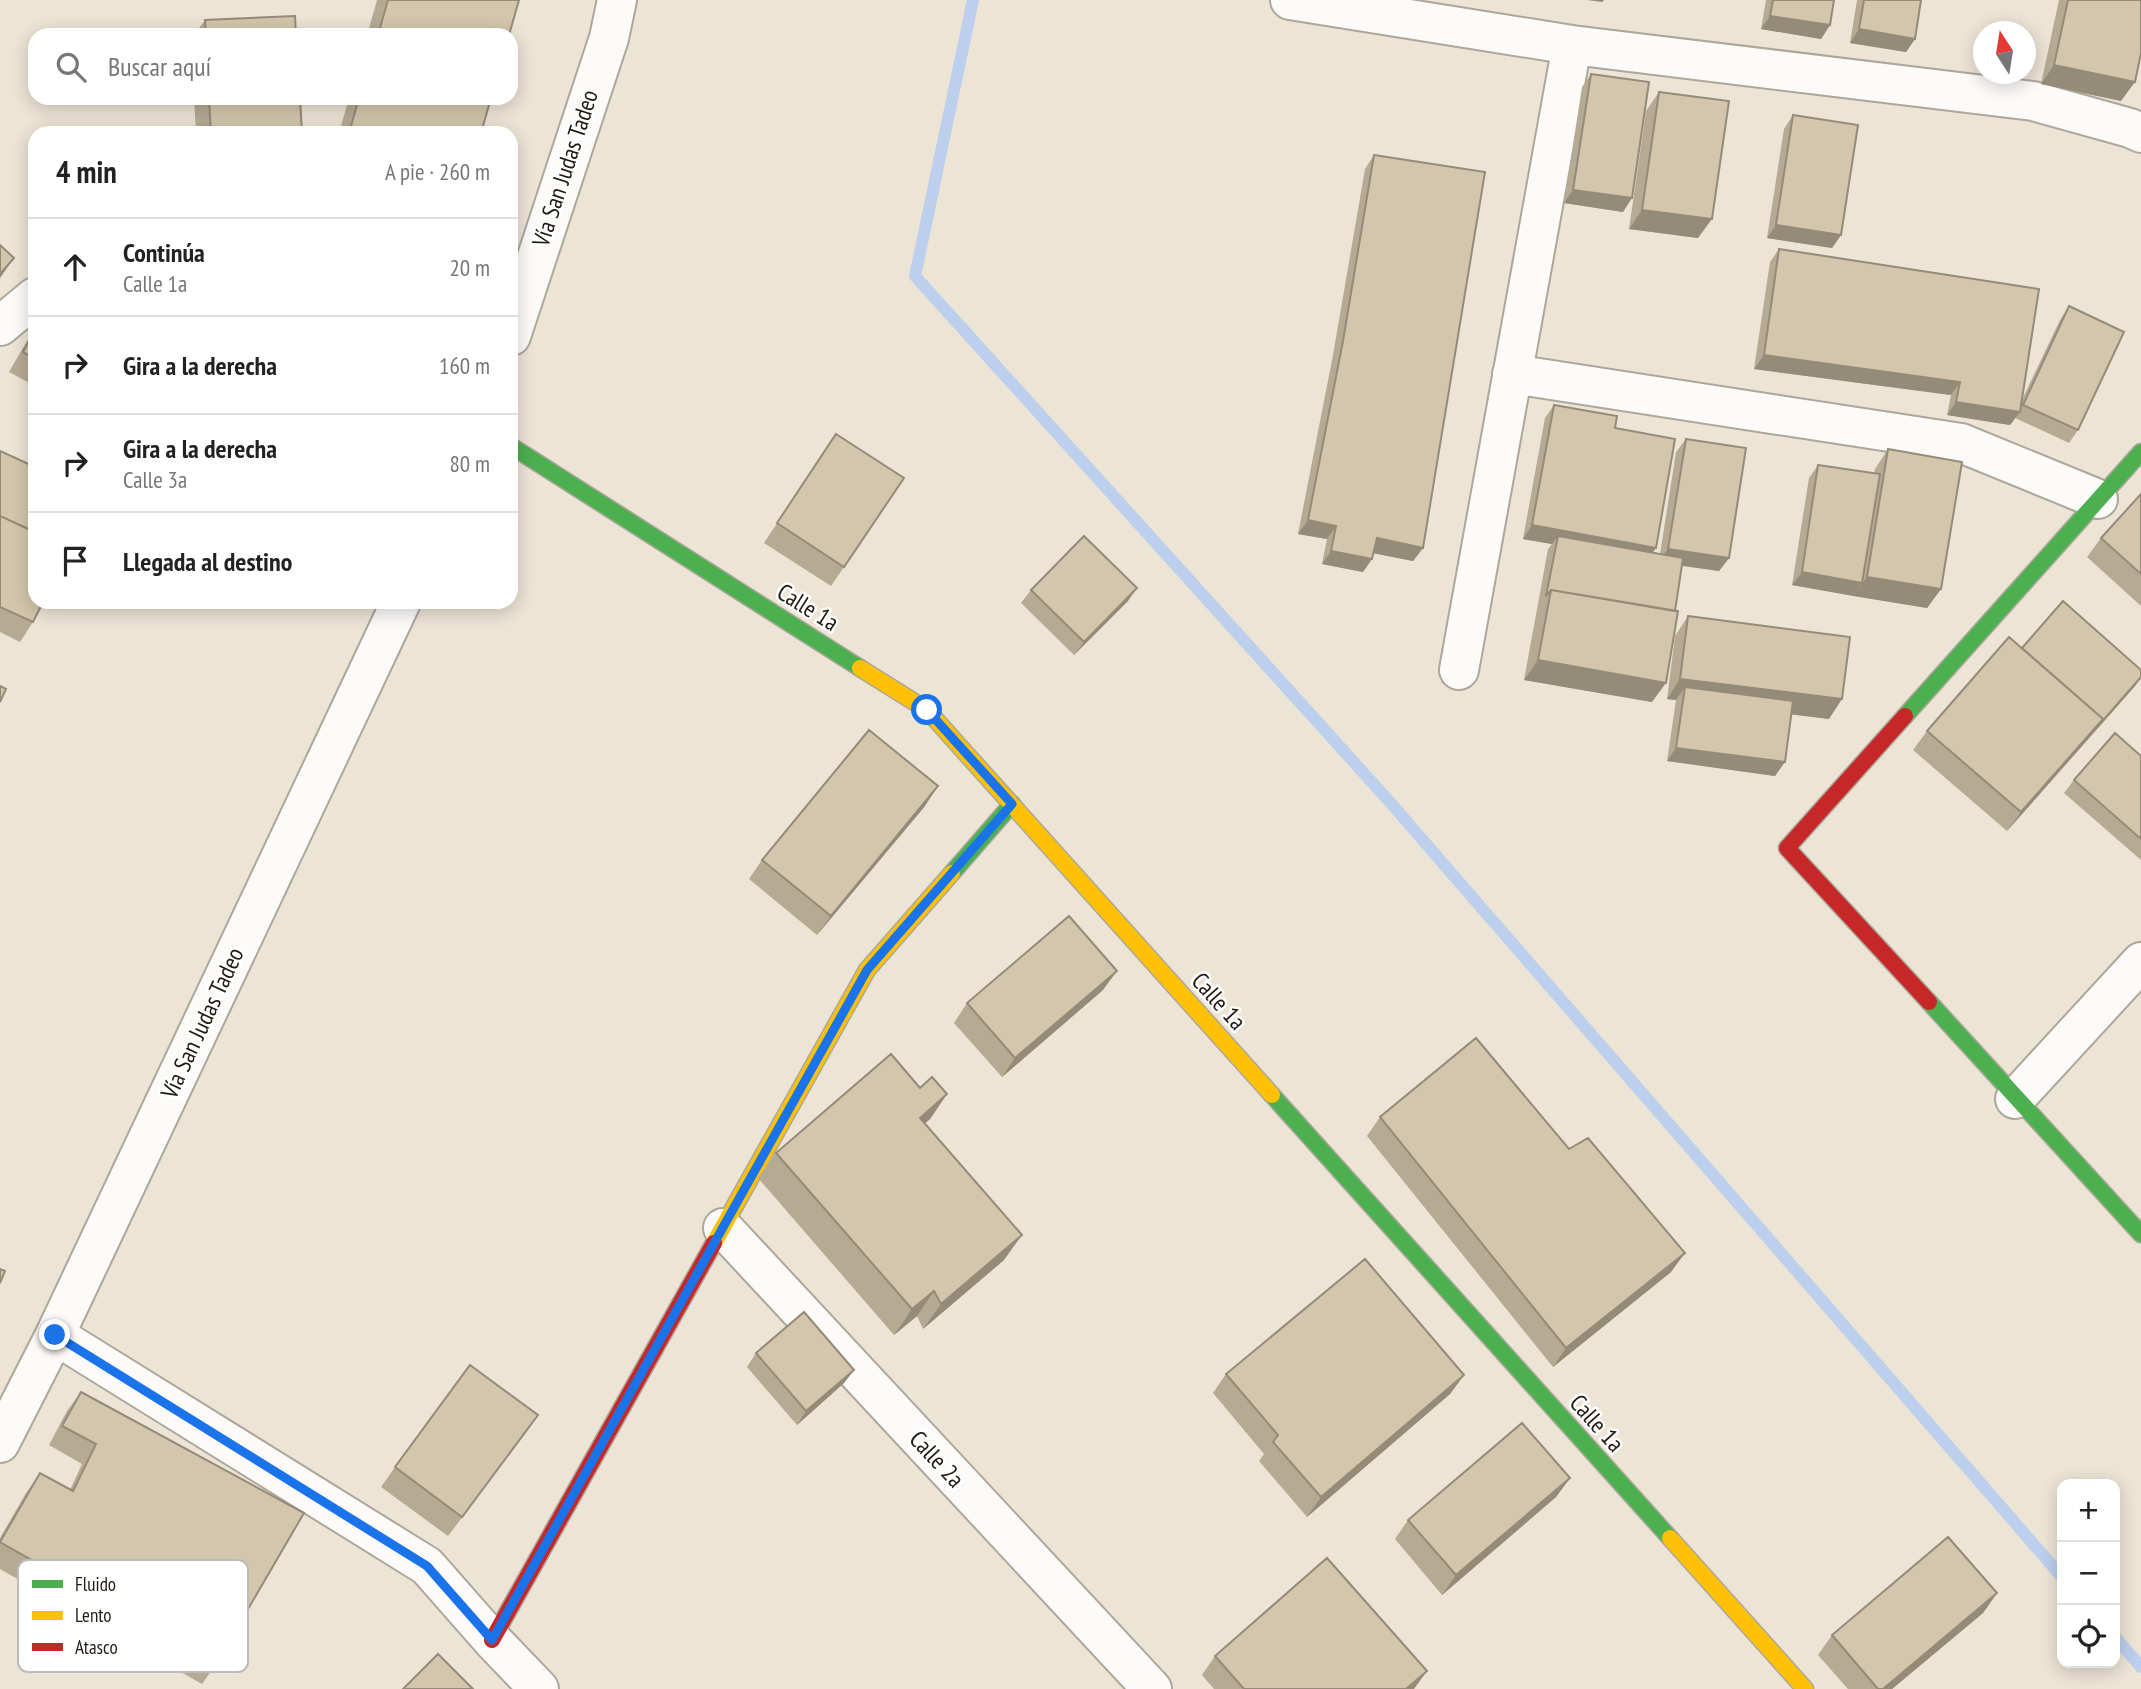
<!DOCTYPE html>
<html lang="es">
<head>
<meta charset="utf-8">
<style>
	body { margin:0; font-family:"PT Sans Narrow",sans-serif; background:#f2f2f2; color:#222 }
	.controls { position:absolute; right:21px; bottom:21px; display:grid; overflow:hidden; border-radius:14px; box-shadow:0 4px 18px #0003 }
	.controls button { width:63px; height:63px; display:grid; place-items:center; padding:0; border:0; border-bottom:2px solid #e0e0e0; background:#fff; color:#222; font:35px sans-serif }
	.compass { position:absolute; left:1973px; top:21px; width:63px; height:63px; border-radius:50%; background:#fff; box-shadow:0 4px 18px #0003; rotate:348deg }
	.stop { position:absolute; width:21px; height:21px; margin:-16px; border:5px solid #1a73e8; border-radius:50%; background:#fff }
	.stop.end { background:#1a73e8; border-color:#fff; box-shadow:0 2px 7px #0008 }
	.list { margin:0; padding:0; list-style:none }
	h2 { display:flex; justify-content:space-between; align-items:center; height:91px; margin:0; padding:0 28px; font-size:30px }
	h2 small { font-size:23px; font-weight:400; color:#767676 }
	.list li { display:grid; grid-template-columns:46px 1fr auto; gap:21px; align-items:center; box-sizing:border-box; height:98px; padding:0 28px; border-top:2px solid #e0e0e0 }
	.list b { display:block; font-size:26px; white-space:nowrap }
	.list p { margin:0; font-size:23px; white-space:nowrap; color:#767676 }
	.list em { font-size:23px; font-style:normal; color:#767676 }
	.icon { flex:none; width:38px; height:38px; fill:none; stroke:currentColor; stroke-width:2; stroke-linecap:round; stroke-linejoin:round }
	.map { position:relative; flex:none; width:2141px; height:1689px; overflow:hidden }
	.search { position:absolute; background:#fff; box-shadow:0 4px 18px #0003; left:28px; top:28px; width:490px; height:77px; display:flex; align-items:center; gap:18px; box-sizing:border-box; padding:0 24px; border-radius:21px; color:#767676; font-size:26px }
	.panel { position:absolute; background:#fff; box-shadow:0 4px 18px #0003; left:28px; top:126px; width:490px; height:483px; border-radius:21px }
	.map>svg:first-child { display:block }
</style>
</head>
<body>
<div class="map">
<svg width="2141" height="1689" viewBox="0 0 2141 1689">
	<rect width="100%" height="100%" fill="#ece4d5"/>
	<g fill="none" stroke-linecap="round" stroke-linejoin="round">
		<path stroke="#bccfed" stroke-width="12" d="M973,0L915,276L1388,800L2062,1577
			M2115,1637L2141,1667"/>
		<g stroke="#ada79b" stroke-width="42">
			<path id="street" d="M1290,0L1572,45L2033,101L2130,128L2141,133
				M0,326L35,297
				M511,336L609,38L617,0
				M1512,374L1961,443L2098,499
				M1459,670L1572,45
				M2015,1099L2141,962
				M723,1228L1152,1689
				M55,1335L427,1566L492,1640L539,1689
				M0,1443L55,1335L401,602"/>
		</g>
		<g stroke="#ada79b" stroke-width="19">
			<path id="fast" d="M511,446L860,668
				M1905,716L2141,452
				M952,873L1012,804
				M1929,1002L2141,1234
				M1272,1095L1670,1538"/>
		</g>
		<g stroke="#ada79b" stroke-width="19">
			<path id="slow" d="M860,668L927,710L1272,1095
				M714,1243L867,970L952,873
				M1670,1538L1805,1689"/>
		</g>
		<g stroke="#ada79b" stroke-width="19">
			<path id="jam" d="M1905,716L1787,848L1929,1002
				M492,1640L714,1243"/>
		</g>
		<use href="#street" stroke="#fcfbf9" stroke-width="38"/>
		<use href="#fast" stroke="#4caf50" stroke-width="16"/>
		<use href="#slow" stroke="#ffc107" stroke-width="16"/>
		<use href="#jam" stroke="#c62828" stroke-width="16"/>
	</g>
	<path fill="#b5aa94" d="M377,0H519L509,35H367Z
		M1766,0H1834L1830,25L1821,39L1761,29Z
		M1857,0H1921L1915,39L1906,52L1850,43Z
		M2059,0H2141L2121,101L2041,84Z
		M205,20L296,35H194Z
		M1591,74L1623,212L1564,203L1582,87Z
		M1659,92L1698,238L1629,229L1646,111Z
		M194,98H300L302,133H196Z
		M349,98H491L481,133H339Z
		M1793,115L1841,235L1832,248L1767,238L1784,129Z
		M1374,155L1423,548L1413,561L1374,553L1372,559L1363,572L1322,564L1327,539L1298,534L1333,355L1365,169Z
		M1779,249L2021,402L2060,320L2069,306L2078,430L2069,443L2015,418L2010,425L1947,415L1951,395L1754,369L1770,262Z
		M35,327V386L9,372Z
		M1554,405L1615,428L1653,553L1660,554L1676,452L1686,439L1729,558L1719,571L1682,566L1652,702L1524,680L1548,549L1552,544L1523,539L1545,418Z
		M836,434L844,567L831,586L764,543Z
		M1888,449L1941,589L1927,608L1792,585L1809,478L1818,465L1874,473L1875,469Z
		M0,451L30,530L33,622L20,642L0,632Z
		M2141,494V606L2087,557L2101,538Z
		M1031,590L1128,601L1074,655L1021,603Z
		M1688,616L1829,719L1791,714L1775,776L1667,761L1676,700L1667,699L1675,636Z
		M2022,648L2141,670V678L2135,686L2007,831L1913,750L1927,731Z
		M2141,756V860L2064,793L2074,780Z
		M925,806L817,935L749,879L762,860Z
		M1103,990L1002,1077L954,1023L967,1003Z
		M920,1088L947,1094L930,1119L925,1123L1004,1260L923,1329L917,1316L894,1335L758,1178L776,1153Z
		M1380,1117L1671,1272L1553,1367L1367,1136Z
		M756,1353L854,1370L844,1383L797,1425L747,1367Z
		M1226,1374L1464,1375L1450,1394L1307,1517L1259,1461L1264,1454L1213,1393Z
		M81,1392L216,1664L202,1684L0,1569V1538L26,1493L40,1473L70,1490L82,1464L49,1445L67,1411Z
		M538,1415L448,1536L381,1487L395,1467Z
		M1570,1478L1556,1497L1442,1595L1395,1539L1408,1520Z
		M1997,1593L1983,1613L1892,1689H1848L1818,1655L1832,1635Z
		M1215,1656L1414,1689H1214L1202,1675Z"/>
	<path fill="#948b78" d="M1587,0H1604L1602,2Z
		M1770,16L1830,25L1821,39L1761,29Z
		M1859,29L1915,39L1906,52L1850,43Z
		M2054,65L2135,82L2121,101L2041,84Z
		M1573,190L1632,198L1623,212L1564,203Z
		M1642,210L1712,219L1698,238L1629,229Z
		M1776,225L1841,235L1832,248L1767,238Z
		M14,258L0,278V274Z
		M1764,355L1960,382L1951,395L1754,369Z
		M1956,402L2020,412L2010,425L1947,415Z
		M1308,520L1336,526L1327,539L1298,534Z
		M1532,525L1656,548L1646,562L1558,536L1552,544L1523,539Z
		M1377,538L1423,548L1413,561L1367,552Z
		M1668,549L1729,558L1719,571L1658,562Z
		M1331,551L1372,559L1363,572L1322,564Z
		M1802,572L1862,583L1853,596L1792,585Z
		M1867,577L1941,589L1927,608L1853,596Z
		M1137,588L1128,601L1074,655L1084,642Z
		M1538,660L1666,683L1652,702L1524,680Z
		M2141,677L2135,686L2007,831L2021,812Z
		M1680,679L1842,699L1829,719L1683,701L1685,687L1676,700L1667,699Z
		M1676,748L1785,762L1775,776L1667,761Z
		M938,786L925,806L817,935L831,916Z
		M1117,971L1103,990L1002,1077L1015,1058Z
		M947,1094L930,1119L903,1143L920,1118Z
		M1022,1235L1004,1260L923,1329L941,1304Z
		M1685,1253L1671,1272L1553,1367L1566,1348Z
		M934,1291L917,1316L894,1335L912,1309Z
		M854,1370L844,1383L797,1425L806,1411Z
		M1464,1375L1450,1394L1307,1517L1321,1497Z
		M538,1415L524,1435L448,1536L462,1517Z
		M1570,1478L1556,1497L1442,1595L1456,1575Z
		M1997,1593L1983,1613L1892,1689H1883Z
		M1427,1671L1414,1689H1406Z"/>
	<path fill="#d3c6ac" stroke="#948b78" stroke-width="2" d="M388,0H519L509,35H378Z
		M1773,0H1834L1830,25L1770,16Z
		M1864,0H1921L1915,39L1859,29Z
		M2068,0H2141V53L2135,82L2054,65Z
		M295,16L296,35H206L205,20Z
		M1591,74L1649,82L1632,198L1573,190Z
		M1659,92L1729,101L1712,219L1642,210Z
		M209,98H300L302,133H211Z
		M359,98H491L481,133H349Z
		M1793,115L1858,125L1841,235L1776,225Z
		M1374,155L1485,172L1423,548L1377,538L1372,559L1331,551L1336,526L1308,520L1343,341Z
		M0,245L14,258L0,274Z
		M1779,249L2039,289L2020,412L1956,402L1960,382L1764,355Z
		M2069,306L2124,332L2078,430L2023,405Z
		M35,330V359L23,352Z
		M1554,405L1617,416L1615,428L1675,439L1656,548L1532,525Z
		M836,434L904,478L844,567L777,523Z
		M1686,439L1746,448L1729,558L1668,549Z
		M1888,449L1962,462L1941,589L1867,577Z
		M0,451L35,467V519L30,530L0,516Z
		M1818,465L1880,474L1862,583L1802,572Z
		M2141,494V574L2101,538Z
		M0,516L35,532V602H43L33,622L0,607Z
		M1084,536L1137,588L1084,642L1031,590Z
		M1558,536L1683,558L1675,611L1551,590L1546,596Z
		M1551,590L1678,611L1666,683L1538,660Z
		M2063,601L2141,670V677L2099,725L2103,719L2022,648Z
		M1688,616L1850,637L1842,699L1680,679Z
		M2009,637L2103,719L2021,812L1927,731Z
		M0,686L6,689L0,702Z
		M1685,687L1793,701L1785,762L1676,748Z
		M869,730L938,786L831,916L762,860Z
		M2115,733L2141,756V839L2074,780Z
		M1069,916L1117,971L1015,1058L967,1003Z
		M1476,1038L1569,1149L1588,1138L1685,1253L1566,1348L1380,1117Z
		M891,1054L920,1088L932,1077L947,1094L920,1118L1022,1235L941,1304L934,1291L912,1309L776,1153Z
		M1365,1259L1464,1375L1321,1497L1273,1442L1278,1435L1226,1374Z
		M0,1269L5,1271L0,1283Z
		M804,1312L854,1370L806,1411L756,1353Z
		M470,1365L538,1415L462,1517L395,1467Z
		M81,1392L304,1513L216,1664L0,1542L40,1473L73,1491L96,1444L62,1426Z
		M1522,1423L1570,1478L1456,1575L1408,1520Z
		M1948,1537L1997,1593L1883,1689H1878L1832,1635Z
		M1327,1558L1427,1671L1406,1689H1244L1215,1656Z
		M438,1654L473,1689H403Z"/>
	<g fill="none" stroke-linecap="round" stroke-linejoin="round">
		<path stroke="#1a73e8" stroke-width="9" d="M55,1335L427,1566L492,1640L867,970L1012,804L927,710"/>
	</g>
	<g text-anchor="middle" dominant-baseline="central" stroke-width="5" stroke-linejoin="round" paint-order="stroke">
		<g font-size="24" fill="#201b11" stroke="#fff">
			<text transform="translate(565 168) rotate(-72)">Vía San Judas Tadeo</text>
			<text transform="translate(808 607) rotate(32)">Calle 1a</text>
			<text transform="translate(1219 1001) rotate(48)">Calle 1a</text>
			<text transform="translate(202 1023) rotate(-65)">Vía San Judas Tadeo</text>
			<text transform="translate(1597 1423) rotate(48)">Calle 1a</text>
			<text transform="translate(937 1459) rotate(47)">Calle 2a</text>
		</g>
	</g>
	<rect x="18" y="1560" width="230" height="112" rx="10" fill="#fff" stroke="#bcbbb8" stroke-width="2"/>
	<rect x="32" y="1580" width="31" height="8" fill="#4caf50"/>
	<rect x="32" y="1611" width="31" height="9" fill="#ffc107"/>
	<rect x="32" y="1643" width="31" height="8" fill="#c62828"/>
	<g font-size="19" fill="#201b11">
		<text x="75" y="1591">Fluido</text>
		<text x="75" y="1622">Lento</text>
		<text x="75" y="1654">Atasco</text>
	</g>
</svg>
<div class="controls">
<button>+</button>
<button>−</button>
<button><svg class="icon" aria-label="locate" viewBox="0 0 24 24"><circle cx="12" cy="12" r="6"/><path d="M12 2v4M12 18v4M2 12h4M18 12h4"/></svg></button>
</div>
<svg class="compass" viewBox="-18 -18 36 36"><path d="M0-13l5 13h-10z" fill="#e53935"/><path d="M0 13l5-13h-10z" fill="#767676"/></svg>
<div class="stop" style="left:927px;top:710px"></div>
<div class="stop end" style="left:55px;top:1335px"></div>
<div class="search"><svg class="icon" aria-label="search" viewBox="0 0 24 24"><circle cx="10" cy="10" r="6"/><path d="M15 15l6 6"/></svg>Buscar aquí</div>
<section class="panel">
<h2>4 min<small>A pie · 260 m</small></h2>
<ul class="list">
<li><svg class="icon" aria-label="ahead" viewBox="0 0 24 24"><path d="M12 20V5M6 11l6-6 6 6"/></svg><div><b>Continúa</b><p>Calle 1a</p></div><em>20 m</em></li>
<li><svg class="icon" aria-label="right" viewBox="0 0 24 24"><path d="M7 20v-9h11M14 6l5 5-5 5"/></svg><div><b>Gira a la derecha</b></div><em>160 m</em></li>
<li><svg class="icon" aria-label="right" viewBox="0 0 24 24"><path d="M7 20v-9h11M14 6l5 5-5 5"/></svg><div><b>Gira a la derecha</b><p>Calle 3a</p></div><em>80 m</em></li>
<li><svg class="icon" aria-label="arrive" viewBox="0 0 24 24"><path d="M6 21V4h12l-3 4 3 4H6"/></svg><div><b>Llegada al destino</b></div></li>
</ul>
</section>
</div>
</body>
</html>
